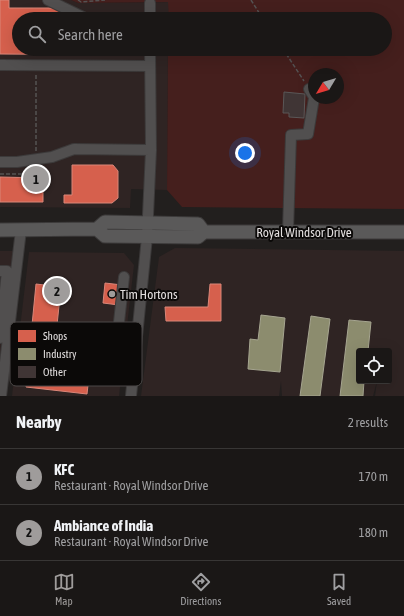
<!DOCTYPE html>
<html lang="en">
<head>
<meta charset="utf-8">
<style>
	body { margin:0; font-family:"Asap Condensed",sans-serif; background:#23201f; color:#f1f3f6 }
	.controls { position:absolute; right:12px; bottom:12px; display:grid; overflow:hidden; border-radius:4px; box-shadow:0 4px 16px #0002 }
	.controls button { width:36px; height:36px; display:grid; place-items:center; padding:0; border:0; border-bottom:1px solid #383635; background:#1a1716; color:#f1f3f6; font:20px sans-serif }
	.compass { position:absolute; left:308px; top:68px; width:36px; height:36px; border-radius:50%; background:#1a1716; box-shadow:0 4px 16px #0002; rotate:232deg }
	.you { position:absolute; left:245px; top:153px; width:14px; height:14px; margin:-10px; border:3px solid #fff; border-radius:50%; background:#1a73e8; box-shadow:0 0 0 6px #1a73e833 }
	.badge { display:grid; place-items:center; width:26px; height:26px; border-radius:50%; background:#9f9c9b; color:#111; font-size:13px; font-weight:700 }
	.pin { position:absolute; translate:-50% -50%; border:2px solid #fff; box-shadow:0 1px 4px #0006 }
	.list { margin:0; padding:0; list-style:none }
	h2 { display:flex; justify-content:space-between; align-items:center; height:52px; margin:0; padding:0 16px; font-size:17px }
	h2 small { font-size:13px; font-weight:400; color:#9f9fa1 }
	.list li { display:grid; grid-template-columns:26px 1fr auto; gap:12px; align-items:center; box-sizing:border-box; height:56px; padding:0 16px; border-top:1px solid #383635 }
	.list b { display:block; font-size:15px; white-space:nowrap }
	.list p { margin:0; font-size:13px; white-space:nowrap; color:#9f9fa1 }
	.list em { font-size:13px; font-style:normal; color:#9f9fa1 }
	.icon { flex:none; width:22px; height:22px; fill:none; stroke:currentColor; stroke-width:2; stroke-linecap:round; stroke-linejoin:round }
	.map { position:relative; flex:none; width:404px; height:396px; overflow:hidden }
	.search { position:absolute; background:#1a1716; box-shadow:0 4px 16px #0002; left:12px; right:12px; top:12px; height:44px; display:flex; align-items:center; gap:10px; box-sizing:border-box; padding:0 14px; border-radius:22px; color:#9f9fa1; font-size:15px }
	.sheet { height:164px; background:#1a1716 }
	nav { display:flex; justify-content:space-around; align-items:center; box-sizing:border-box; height:56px; border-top:1px solid #383635; background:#1a1716; font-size:11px; color:#9f9fa1 }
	nav a { display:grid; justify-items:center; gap:2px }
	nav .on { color:#9f9c9b }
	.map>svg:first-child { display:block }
</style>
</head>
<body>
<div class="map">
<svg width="404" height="396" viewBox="0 0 404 396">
	<rect width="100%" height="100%" fill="#221f1e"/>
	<path fill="#2f2423" d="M0,0H71L78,3L169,2V19H19V49H168L167,190L131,189L130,208L0,207Z
		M175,248L404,251V396H375L377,381H389V351H359V381H377L373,396H282L281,381L279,396H141L159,257Z
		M0,251H15L0,369Z
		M29,252L124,253L134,265L119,396H12Z"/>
	<path fill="#451f1d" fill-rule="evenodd" d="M71,0H404V209L182,207L167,190L168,49H385V19H169L168,2L78,3ZM314,74H338V98H314Z"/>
	<path fill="#d6604d" stroke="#da8679" d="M0,0H9V8H54L62,11V16H76V19H19V49H128V55L0,54Z
		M72,165H113L118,171V198L112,203H64V195H72Z
		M0,177L43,178V202H0Z
		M105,283L122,285L119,305L103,303Z
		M36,284L61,287L53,363L90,367L87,394L26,387Z
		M210,284H221V321H166L165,307H208Z"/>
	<path fill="#8c8c6e" stroke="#a6a590" d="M261,315L285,318L280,372L248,369L250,339L258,340Z
		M311,316L330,319L320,396H300Z
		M349,320L371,322L368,351H359V381H364L363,396H340Z"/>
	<path fill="#403535" stroke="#5a5757" d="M284,92L305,94L304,118L289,117V113H283Z"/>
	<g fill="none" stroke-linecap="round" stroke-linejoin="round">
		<g stroke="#3c3a3a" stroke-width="12">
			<path id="minor" d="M48,0L87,19
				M150,3V19
				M0,65L150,66
				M309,89L314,97
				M0,162H17L52,157L74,149L151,150
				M288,231L291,135L308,134L314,98
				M0,271H7L0,338
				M89,349L112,350L116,349L124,277
				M1,396L21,230
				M131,396L147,237L151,150L150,49"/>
		</g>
		<g stroke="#3c3a3a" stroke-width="15">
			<path id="major" d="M97,229L105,222L198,224L204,232
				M0,230L97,229L105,236L198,237L204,232H404"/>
		</g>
		<path stroke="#555353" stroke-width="1.5" stroke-dasharray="4 2" stroke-linecap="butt" d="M78,0L81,2L105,0
			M251,0L263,19
			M283,49L304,81
			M36,151V75
			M0,174H36V169"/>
		<use href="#minor" stroke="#514f4f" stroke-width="10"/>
		<use href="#major" stroke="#5a5959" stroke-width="13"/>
	</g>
	<circle fill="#9f9c9b" stroke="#0b0908" stroke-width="1.5" cx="112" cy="294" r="4"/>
	<g text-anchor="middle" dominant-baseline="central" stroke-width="4" stroke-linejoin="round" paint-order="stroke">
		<g font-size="13" fill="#e3dfdf" stroke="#0b0908">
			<text x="304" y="232">Royal Windsor Drive</text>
		</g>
		<g font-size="13" fill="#e3dfdf" stroke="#0b0908" text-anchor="start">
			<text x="120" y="294">Tim Hortons</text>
		</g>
	</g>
	<rect x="10" y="322" width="132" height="64" rx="6" fill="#0b0908" stroke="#4c4948" stroke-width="1"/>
	<rect x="18" y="330" width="18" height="12" fill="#d6604d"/>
	<rect x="18" y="348" width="18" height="12" fill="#8c8c6e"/>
	<rect x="18" y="366" width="18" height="12" fill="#403535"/>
	<g font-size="11" fill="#e3dfdf">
		<text x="43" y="340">Shops</text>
		<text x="43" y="358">Industry</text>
		<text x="43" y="376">Other</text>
	</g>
</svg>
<div class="controls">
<button><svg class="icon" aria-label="locate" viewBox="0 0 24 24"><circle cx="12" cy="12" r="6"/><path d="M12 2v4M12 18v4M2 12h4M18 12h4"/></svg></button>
</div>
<svg class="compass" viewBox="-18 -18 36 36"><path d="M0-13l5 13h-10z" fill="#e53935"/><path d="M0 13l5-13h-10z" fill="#9f9fa1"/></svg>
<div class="you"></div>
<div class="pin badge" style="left:36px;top:179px">1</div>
<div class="pin badge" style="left:57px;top:291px">2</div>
<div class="search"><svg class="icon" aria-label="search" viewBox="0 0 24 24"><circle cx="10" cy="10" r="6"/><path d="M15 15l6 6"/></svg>Search here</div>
</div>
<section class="sheet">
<h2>Nearby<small>2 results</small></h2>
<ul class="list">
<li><span class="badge">1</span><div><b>KFC</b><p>Restaurant · Royal Windsor Drive</p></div><em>170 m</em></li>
<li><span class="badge">2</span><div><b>Ambiance of India</b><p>Restaurant · Royal Windsor Drive</p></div><em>180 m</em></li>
</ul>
</section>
<nav>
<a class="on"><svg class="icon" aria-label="map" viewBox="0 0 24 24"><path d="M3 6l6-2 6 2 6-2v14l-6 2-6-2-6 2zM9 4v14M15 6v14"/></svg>Map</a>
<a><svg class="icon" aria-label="directions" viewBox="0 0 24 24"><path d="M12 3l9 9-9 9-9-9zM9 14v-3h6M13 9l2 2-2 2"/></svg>Directions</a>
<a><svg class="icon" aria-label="saved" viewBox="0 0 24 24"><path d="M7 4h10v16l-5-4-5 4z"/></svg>Saved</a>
</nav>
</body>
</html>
